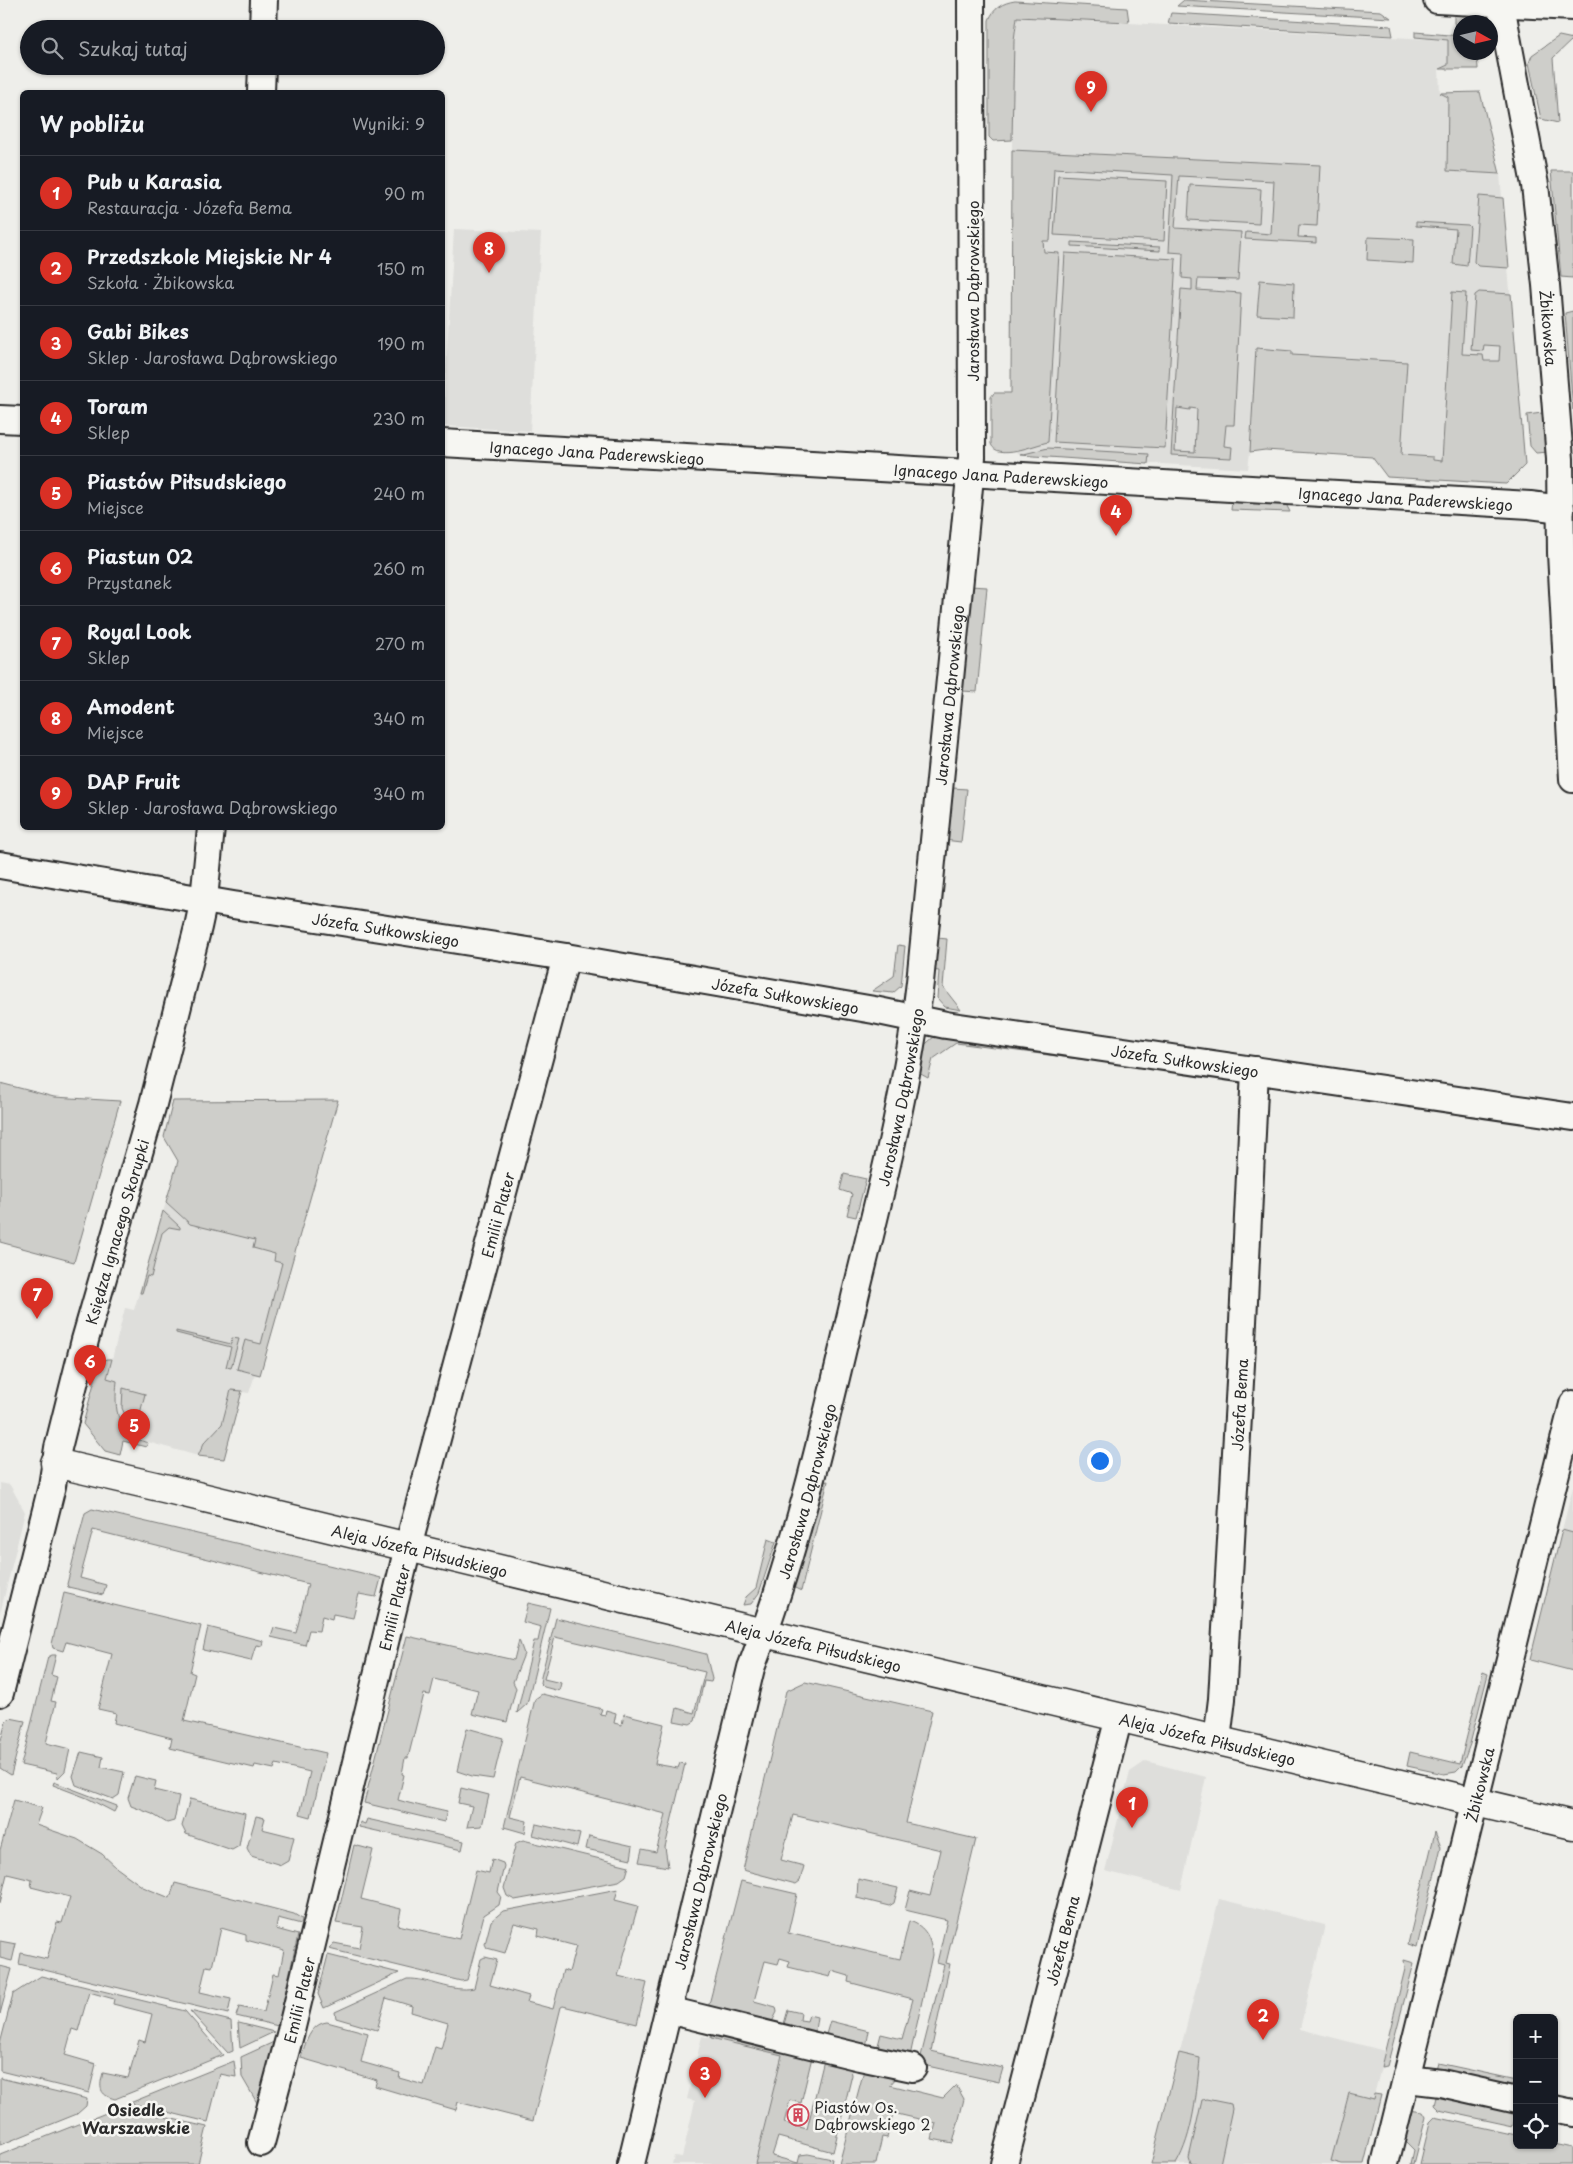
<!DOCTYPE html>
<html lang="pl">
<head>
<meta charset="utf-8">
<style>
	body { margin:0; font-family:"Playpen Sans",sans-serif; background:#20242c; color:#f1f3f6 }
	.controls { position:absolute; right:15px; bottom:15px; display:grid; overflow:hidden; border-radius:8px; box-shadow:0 1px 4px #0004 }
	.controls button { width:45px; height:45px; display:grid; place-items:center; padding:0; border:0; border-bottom:1px solid #363941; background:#171b24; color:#f1f3f6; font:25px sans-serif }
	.compass { position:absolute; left:1453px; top:15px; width:45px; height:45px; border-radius:50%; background:#171b24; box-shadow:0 1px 4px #0004; rotate:98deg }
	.you { position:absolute; left:1099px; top:1460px; width:18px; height:18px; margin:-12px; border:4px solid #fff; border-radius:50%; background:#1a73e8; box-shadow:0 0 0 8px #1a73e833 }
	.badge { display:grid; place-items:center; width:32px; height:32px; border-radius:50%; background:#d93025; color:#fff; font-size:16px; font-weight:700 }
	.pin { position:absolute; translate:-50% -41px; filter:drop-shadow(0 1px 2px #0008) }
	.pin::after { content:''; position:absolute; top:26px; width:18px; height:15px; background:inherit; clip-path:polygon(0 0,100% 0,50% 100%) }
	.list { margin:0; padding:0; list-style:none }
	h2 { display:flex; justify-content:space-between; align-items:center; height:65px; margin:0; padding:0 20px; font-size:21px }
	h2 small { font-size:16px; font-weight:400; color:#9ea1a6 }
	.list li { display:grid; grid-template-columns:32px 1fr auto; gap:15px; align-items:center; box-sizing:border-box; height:75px; padding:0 20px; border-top:1px solid #363941 }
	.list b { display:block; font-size:19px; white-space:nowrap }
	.list p { margin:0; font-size:16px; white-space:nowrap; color:#9ea1a6 }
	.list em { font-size:16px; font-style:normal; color:#9ea1a6 }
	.icon { flex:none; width:28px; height:28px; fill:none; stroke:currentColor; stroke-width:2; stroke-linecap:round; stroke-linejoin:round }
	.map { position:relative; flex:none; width:1573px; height:2164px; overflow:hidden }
	.search { position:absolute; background:#171b24; box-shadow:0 1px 4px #0004; left:20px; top:20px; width:425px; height:55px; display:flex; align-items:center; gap:12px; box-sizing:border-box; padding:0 18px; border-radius:28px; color:#9ea1a6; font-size:19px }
	.panel { position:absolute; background:#171b24; box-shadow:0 1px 4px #0004; left:20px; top:90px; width:425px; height:740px; border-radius:8px }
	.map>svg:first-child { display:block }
</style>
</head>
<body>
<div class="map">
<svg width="1573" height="2164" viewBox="0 0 1573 2164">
	<rect width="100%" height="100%" fill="#eeeeea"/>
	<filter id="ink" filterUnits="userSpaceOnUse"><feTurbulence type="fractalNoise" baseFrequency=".02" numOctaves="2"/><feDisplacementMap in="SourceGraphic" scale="10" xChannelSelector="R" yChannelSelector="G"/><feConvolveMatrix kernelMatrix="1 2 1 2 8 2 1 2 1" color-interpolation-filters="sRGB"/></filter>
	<g filter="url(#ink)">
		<path fill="#dededb" d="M1017,17L1448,40V65L1439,68L1440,93L1448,97L1447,171L1500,174L1525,465L1506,484L1500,485L1387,477L1372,457L1265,450L1250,452L1248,469L1022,456L1018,453L1011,445L1012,140L1014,40Z
			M454,229L541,233L530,431L443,426Z
			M166,1202L190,1224L222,1227L294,1250L260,1375H255L249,1393L242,1392L224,1459L198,1456L130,1437L116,1411L117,1381L107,1379L125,1308L134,1310Z
			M0,1483L10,1485L25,1512L0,1614Z
			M1573,1487V1533L1562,1530Z
			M1146,1761L1206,1777L1181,1890L1105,1871L1130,1772Z
			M1219,1899L1325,1925L1300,2029L1385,2051L1357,2164H1151Z
			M702,2036L782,2055L755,2164H672L674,2156L682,2157L695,2101L687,2099Z"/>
		<path fill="#cececa" stroke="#7c7c7a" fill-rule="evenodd" d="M1184,0L1381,11L1391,18L1177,6Z
			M1015,1L1127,8L1129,22L1017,17L1014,40L1012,140L993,141L989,137V20C994,8 1002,3 1015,1Z
			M1171,13L1391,26L1393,36L1168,23Z
			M1454,15L1473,16L1487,22H1460V28L1457,27L1454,23Z
			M1415,32L1460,36V52L1477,53L1478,69H1439L1448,65V40L1415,37Z
			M1559,36L1573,39L1553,58L1558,123L1541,119L1529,63L1532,55Z
			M1480,92L1500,174L1447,171L1448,97L1440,93Z
			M1012,150L1320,165L1317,226L1299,225L1298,237L1316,238V243L1245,239L1246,232L1271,234L1274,181L1179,176L1175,228L1241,232L1238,280L1198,279L1197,290L1241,293L1234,425H1226L1224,446L1232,447L1231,458L1171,455L1181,289L1192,290V279L1182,278L1183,253L1169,252L1173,175L1054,168L1050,241H1043L1044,252L1059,253L1048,442C1034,445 997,461 991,444V397L994,393H1011ZM1177,408L1190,410V408L1197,409L1195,452L1175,451Z
			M1551,171H1573V278L1561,277Z
			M1058,175L1167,181L1164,241L1054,235Z
			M1190,185L1261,189L1259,224L1188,220Z
			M1479,196L1503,198L1509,268L1478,266L1474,262Z
			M1416,222L1468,225L1470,227L1467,266L1453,264L1456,229L1416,226Z
			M1368,237L1414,239L1413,263L1367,260Z
			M1072,242L1160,247V251L1072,246Z
			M1065,253L1176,259L1165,448L1054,442Z
			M1260,280L1294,283L1293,317L1257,315Z
			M1452,292L1466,293L1462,354L1483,355L1484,361H1499L1500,346L1484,345L1483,351L1471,350L1475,295L1479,292L1511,294L1525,465L1506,484L1387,477L1372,457L1265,450L1250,452L1256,348L1292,351V355L1407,362L1401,455L1433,457V460L1442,461Z
			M1573,311V410L1565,313Z
			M1542,413L1546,417L1549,452L1536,453L1530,446L1527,415Z
			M1048,448L1149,454L1148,464L1020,455Z
			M1232,500L1285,502L1290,512L1231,510Z
			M970,586L987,587L977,692L963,691L960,687Z
			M953,788L967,789L961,842L944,840L949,791Z
			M938,938L947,939L943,987L961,1010L945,1007L937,998L939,971L930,970L934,941Z
			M898,945L905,946L901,986L893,993L872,991L894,976Z
			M935,1036L1087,1056V1060L956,1043L933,1059L928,1078L917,1072L921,1048Z
			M0,1083L54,1097L120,1101L74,1262L0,1242Z
			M338,1100L260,1375L237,1369L245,1340L261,1344L282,1263L274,1261L275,1254L253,1248L255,1240L190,1224L166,1202L178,1161L164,1137L173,1101Z
			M844,1174L866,1179L856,1217L847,1215L852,1194L840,1190Z
			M163,1211L180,1227V1229L169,1227L162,1233L151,1277L147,1276L142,1293H140Z
			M176,1331L231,1344L232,1338L239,1339L231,1368L226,1367L231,1347L176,1333Z
			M108,1359H112L107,1378L117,1381C114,1410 116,1434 148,1443L146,1447L123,1441L120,1455L105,1451L83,1424L100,1361Z
			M123,1388L145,1394L137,1425L134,1428L130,1427L122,1408Z
			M231,1390L242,1391L224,1459L198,1456L204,1443L222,1424Z
			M828,1481L801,1591L791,1586L822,1482Z
			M92,1509L362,1573L381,1578L376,1597L359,1594L353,1618L333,1614L332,1619L322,1616L319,1631L309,1630L305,1645L271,1637L274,1628L296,1633L308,1584L93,1530L80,1578L106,1585L103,1595L68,1587L67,1584L85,1513Z
			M1562,1530L1573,1533V1671L1530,1660Z
			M768,1539L776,1542L759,1593L751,1604L743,1605L746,1597L756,1588Z
			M64,1593L201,1626L190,1672L195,1674L184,1721L326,1753L311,1817L300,1814L310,1772L276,1764L274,1769L255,1765L254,1768L170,1748L172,1738L114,1723L116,1713L98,1709L112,1654L66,1642L63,1651L53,1648L52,1644Z
			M528,1603L550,1608L527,1704L517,1713L534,1641H538L541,1627L523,1622Z
			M556,1618L706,1654L712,1679L711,1682L704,1681L695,1721L690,1724L674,1721L677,1708L694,1713L705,1672L555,1637L544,1679L561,1683L559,1691L544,1687L540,1683L541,1677Z
			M208,1627L263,1641L262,1646L256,1645L251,1661L203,1650Z
			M407,1636L514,1660L519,1640L524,1654L513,1682L516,1688L507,1722L472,1714L478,1690L434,1679L430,1695L424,1694L408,1758H405L402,1774L404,1775L398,1800C415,1805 434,1809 447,1812L444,1822L364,1803Z
			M52,1655H56L51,1675L57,1677L51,1701L56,1702L46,1743L70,1749L65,1771L58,1778L57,1773L21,1765L48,1657Z
			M1483,1672L1488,1674L1470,1744L1462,1766L1456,1772L1444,1774L1407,1766L1410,1752L1460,1764Z
			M805,1682L932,1711L906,1823L976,1839L946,1963L950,1964L931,2051L1003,2068L999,2082L923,2065L920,2060L944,1965L937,1963L947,1920L905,1910L910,1891L930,1896L941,1850L793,1815L781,1860L804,1866L800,1881L796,1884L743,1870L786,1691Z
			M542,1694L602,1709L600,1714L605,1715L606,1710L616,1713L614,1723L622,1725L624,1714L664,1724L655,1764L678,1768L680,1763L685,1764L665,1847L668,1867L639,1862L642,1849L656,1852L666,1814L520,1777L510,1817L527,1821L525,1833L504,1827L535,1699Z
			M10,1718L25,1721L11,1775L0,1768V1744L6,1721Z
			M467,1728L503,1738L493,1779L472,1776L457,1771Z
			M81,1752L103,1757L101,1767L124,1772L119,1795L113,1799L76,1785L73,1776Z
			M135,1776L156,1781L154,1790L179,1796L174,1821L167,1823L152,1814L131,1806L128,1798Z
			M54,1782L117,1806L114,1812L87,1798L53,1785Z
			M461,1788L489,1795L482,1826L467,1827L472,1806L458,1803Z
			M190,1799L245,1813L239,1846L232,1850L186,1834L182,1826Z
			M14,1800L42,1808L36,1825L77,1839L102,1854L117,1868L143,1887L170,1898L175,1883L294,1914L302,1919L301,1924L278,1918L276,1929L298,1935L278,2026L236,2016L239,2007L264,2012L273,1974L279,1975L284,1950L246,1940V1935L221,1928L212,1967L206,1966L200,1992L231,1999L228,2014L19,1964L21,1953L47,1959L57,1922L62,1923L70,1897L31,1887L32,1880L7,1874L0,1903V1850Z
			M256,1816L265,1818L262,1829L294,1837L288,1861L281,1865L251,1856L247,1848Z
			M367,1819L464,1841L462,1850L359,1827L360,1822L365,1824Z
			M536,1824L580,1834L577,1847L533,1835Z
			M1435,1832L1441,1847L1417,1947L1408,1944Z
			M589,1836L633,1846L631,1859L586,1849Z
			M523,1840L629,1866L626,1876L619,1881L515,1900L507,1896L504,1888L516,1843Z
			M354,1845L373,1850L361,1899L401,1909L398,1925L459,1939L476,1870L489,1873L492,1859L503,1863L504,1866L498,1892L501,1896L499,1905L484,1915L467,1980L461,1981L329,1949L334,1943L359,1948L363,1927L336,1923Z
			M858,1879L898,1888L894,1903L889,1906L857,1898Z
			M741,1881L797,1894L788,1933L900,1959L909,1921C926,1926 931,1939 932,1955L910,2056L876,2053L881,2034L902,2039L913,1999L848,1982L849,1976L832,1971L830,1977L788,1967L790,1961L780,1958L778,1964L765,1961L754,2001L776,2007L777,2012L771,2024L707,2012Z
			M618,1889L615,1900L638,1906L618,1976L647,1983L637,2024L563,2006L561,2007L533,2121L458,2102L456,2110L375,2086L377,2080L301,2058C305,2044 310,2024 327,2022L368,2033L361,2062L400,2073L399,2078L424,2085L435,2047L441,2049L448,2023L411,2012L412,2006L386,1998L377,2030L336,2018L335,2012L407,1979C430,1978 451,1993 474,1988L481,1959L485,1957L497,1960L490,1985L529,1996L527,2002L553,2009L563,1970L569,1972L576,1946L538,1936L539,1929L514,1923L505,1953L487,1948L485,1944L491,1921L503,1911Z
			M0,1941L16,1944L12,1961L0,1958Z
			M328,1955L399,1973L324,2008L318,1994Z
			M1404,1960L1414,1963L1387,2066L1381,2067L1405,1969Z
			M0,1966L12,1969L0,2014Z
			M41,1976L185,2011L223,2055L115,2099C99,2095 99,2087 103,2073L128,2078L139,2040L145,2042L152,2014L113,2004L114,1999L89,1992L78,2031L72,2029L65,2055L96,2064L89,2093L0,2071V2044L13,1994Z
			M788,2010L801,2013L800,2020L807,2021L809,2015L817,2017L814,2037L782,2031Z
			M190,2011L231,2021L233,2051L228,2053Z
			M830,2021L869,2031L866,2047L824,2041Z
			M238,2023H239L274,2032L240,2048Z
			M713,2028L813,2053L801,2103L790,2100L784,2123L807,2129L825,2056L851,2068L852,2075L833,2152L778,2137L772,2156L798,2163L800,2155L808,2154L832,2159L831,2164H755L782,2055L711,2038Z
			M276,2041L260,2108L242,2077L241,2057Z
			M1179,2053L1200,2058C1197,2091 1193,2136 1176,2164H1151Z
			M234,2061L236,2077L220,2074L208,2122L130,2103Z
			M1438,2063L1517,2080V2086L1506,2083L1500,2088L1435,2073Z
			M864,2070H903L890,2085L943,2098L956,2085L964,2099L953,2143L932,2139L936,2123L893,2113L887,2138L882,2137L876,2164H839Z
			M0,2078L87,2099L86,2106L77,2114L0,2145Z
			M1349,2093L1373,2099L1374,2094L1381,2095L1364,2164H1342L1331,2161Z
			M1437,2093L1517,2111L1513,2126L1439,2110L1434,2105Z
			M1206,2099L1231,2104L1232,2109L1220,2164H1191L1189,2158L1202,2100Z
			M121,2107L207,2127L198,2164H0V2155Z
			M1409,2110L1423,2112L1426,2117L1414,2164H1411L1414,2150L1402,2138Z
			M1435,2117L1517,2135V2145L1554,2144L1573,2148V2164H1420L1430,2122Z"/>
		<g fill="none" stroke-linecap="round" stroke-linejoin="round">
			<g stroke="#2b2b2b" stroke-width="30">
				<g id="minor">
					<path d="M1437,0L1573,7"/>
					<path id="s1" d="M1500,0L1535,185L1546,285L1560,459L1561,553L1573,779"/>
					<path d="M263,29L264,0"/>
					<path d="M261,92L262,66"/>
					<path d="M0,419L22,420"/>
					<path id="s2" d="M442,443L1530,505L1561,509"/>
					<path id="s3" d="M0,865L233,905L566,957L874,1010L946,1025L1573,1117"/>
					<path id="s4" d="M0,1693L52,1486L58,1448L85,1340L153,1104L198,927L204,899L211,828"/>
					<path id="s5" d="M1217,1740L1222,1699L1241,1364L1255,1070"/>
					<path d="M668,2010L860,2057L913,2068"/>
					<path d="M1407,2079L1441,2083L1517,2100"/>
					<path d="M1554,2109L1573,2113"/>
					<path id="s6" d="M261,2143L291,2031L408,1547L566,957"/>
					<path id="s7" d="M631,2164L751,1668C798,1546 826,1420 856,1293C881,1190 908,1087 920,982L972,457L971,0"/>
					<path id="s8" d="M1004,2164L1119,1717"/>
					<path id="s9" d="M1385,2164L1573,1404"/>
				</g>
			</g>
			<g stroke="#2b2b2b" stroke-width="31">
				<g id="tertiary">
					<path id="s10" d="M55,1463L168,1489L764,1633L1573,1825"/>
				</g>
			</g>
			<use href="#minor" stroke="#f6f6f2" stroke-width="26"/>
			<use href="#tertiary" stroke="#f6f6f2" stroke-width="28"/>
		</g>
	</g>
	<defs>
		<g id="building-ring" transform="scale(1.125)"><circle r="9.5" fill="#f6f6f2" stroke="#d1495b" stroke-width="1.5"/><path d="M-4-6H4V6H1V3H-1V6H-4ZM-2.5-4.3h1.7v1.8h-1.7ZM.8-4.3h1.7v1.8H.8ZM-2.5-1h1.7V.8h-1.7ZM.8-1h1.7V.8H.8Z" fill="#d1495b"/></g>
	</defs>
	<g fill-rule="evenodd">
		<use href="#building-ring" x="798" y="2115"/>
	</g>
	<g text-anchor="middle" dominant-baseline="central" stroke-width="5" stroke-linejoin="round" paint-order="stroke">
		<g font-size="15" fill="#2b2b2b" stroke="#f6f6f2">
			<text transform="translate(972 291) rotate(-90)">Jarosława Dąbrowskiego</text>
			<text stroke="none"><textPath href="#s1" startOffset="332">Żbikowska</textPath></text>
			<text stroke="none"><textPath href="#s2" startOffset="155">Ignacego Jana Paderewskiego</textPath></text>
			<text stroke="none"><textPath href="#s2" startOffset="560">Ignacego Jana Paderewskiego</textPath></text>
			<text stroke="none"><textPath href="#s2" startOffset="965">Ignacego Jana Paderewskiego</textPath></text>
			<text stroke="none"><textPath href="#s7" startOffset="1506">Jarosława Dąbrowskiego</textPath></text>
			<text stroke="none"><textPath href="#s3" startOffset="391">Józefa Sułkowskiego</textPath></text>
			<text stroke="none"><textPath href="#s3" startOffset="796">Józefa Sułkowskiego</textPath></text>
			<text stroke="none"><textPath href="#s3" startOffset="1201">Józefa Sułkowskiego</textPath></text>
			<text stroke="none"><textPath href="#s7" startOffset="1101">Jarosława Dąbrowskiego</textPath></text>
			<text stroke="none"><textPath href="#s6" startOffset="958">Emilii Plater</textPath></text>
			<text stroke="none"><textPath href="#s4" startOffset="476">Księdza Ignacego Skorupki</textPath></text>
			<text stroke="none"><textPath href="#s5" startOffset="336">Józefa Bema</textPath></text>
			<text stroke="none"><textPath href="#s7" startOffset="696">Jarosława Dąbrowskiego</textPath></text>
			<text stroke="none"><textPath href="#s10" startOffset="375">Aleja Józefa Piłsudskiego</textPath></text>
			<text stroke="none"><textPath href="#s6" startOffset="552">Emilii Plater</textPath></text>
			<text stroke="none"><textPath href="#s10" startOffset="780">Aleja Józefa Piłsudskiego</textPath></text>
			<text stroke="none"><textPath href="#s10" startOffset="1185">Aleja Józefa Piłsudskiego</textPath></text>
			<text stroke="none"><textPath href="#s9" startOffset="391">Żbikowska</textPath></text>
			<text stroke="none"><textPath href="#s7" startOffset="291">Jarosława Dąbrowskiego</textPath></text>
			<text stroke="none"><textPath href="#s8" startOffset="231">Józefa Bema</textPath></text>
			<text stroke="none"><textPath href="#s6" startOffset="148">Emilii Plater</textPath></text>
		</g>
		<g font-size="15" fill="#2b2b2b" stroke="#f6f6f2" text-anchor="start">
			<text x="814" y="2106">Piastów Os.<tspan x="814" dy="17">Dąbrowskiego 2</tspan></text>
		</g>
		<g font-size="16" font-weight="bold" fill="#2b2b2b" stroke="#f6f6f2">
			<text x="136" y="2109">Osiedle<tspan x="136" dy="18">Warszawskie</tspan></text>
		</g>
	</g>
</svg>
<div class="controls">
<button>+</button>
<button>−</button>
<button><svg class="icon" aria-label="locate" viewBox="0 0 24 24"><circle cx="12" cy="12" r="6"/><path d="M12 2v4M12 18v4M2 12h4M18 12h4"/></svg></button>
</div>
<svg class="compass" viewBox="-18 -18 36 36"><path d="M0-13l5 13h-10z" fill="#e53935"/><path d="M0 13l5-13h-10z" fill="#9ea1a6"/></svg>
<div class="you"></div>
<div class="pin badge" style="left:1132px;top:1828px">1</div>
<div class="pin badge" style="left:1263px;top:2040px">2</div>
<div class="pin badge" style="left:705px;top:2098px">3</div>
<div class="pin badge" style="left:1116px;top:536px">4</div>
<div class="pin badge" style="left:134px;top:1450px">5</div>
<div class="pin badge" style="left:90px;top:1386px">6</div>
<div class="pin badge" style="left:37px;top:1319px">7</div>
<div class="pin badge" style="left:489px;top:273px">8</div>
<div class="pin badge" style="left:1091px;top:112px">9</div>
<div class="search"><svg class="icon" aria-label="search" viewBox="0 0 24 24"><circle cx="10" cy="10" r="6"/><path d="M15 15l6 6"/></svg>Szukaj tutaj</div>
<section class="panel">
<h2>W pobliżu<small>Wyniki: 9</small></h2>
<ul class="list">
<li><span class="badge">1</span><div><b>Pub u Karasia</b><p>Restauracja · Józefa Bema</p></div><em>90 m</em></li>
<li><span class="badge">2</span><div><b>Przedszkole Miejskie Nr 4</b><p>Szkoła · Żbikowska</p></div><em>150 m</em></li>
<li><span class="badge">3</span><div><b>Gabi Bikes</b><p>Sklep · Jarosława Dąbrowskiego</p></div><em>190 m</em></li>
<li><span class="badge">4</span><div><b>Toram</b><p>Sklep</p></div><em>230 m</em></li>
<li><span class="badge">5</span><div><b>Piastów Piłsudskiego</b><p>Miejsce</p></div><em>240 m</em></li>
<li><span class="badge">6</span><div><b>Piastun 02</b><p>Przystanek</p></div><em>260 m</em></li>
<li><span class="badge">7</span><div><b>Royal Look</b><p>Sklep</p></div><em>270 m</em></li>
<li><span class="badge">8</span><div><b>Amodent</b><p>Miejsce</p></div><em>340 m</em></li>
<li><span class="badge">9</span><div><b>DAP Fruit</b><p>Sklep · Jarosława Dąbrowskiego</p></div><em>340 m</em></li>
</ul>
</section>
</div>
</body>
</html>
